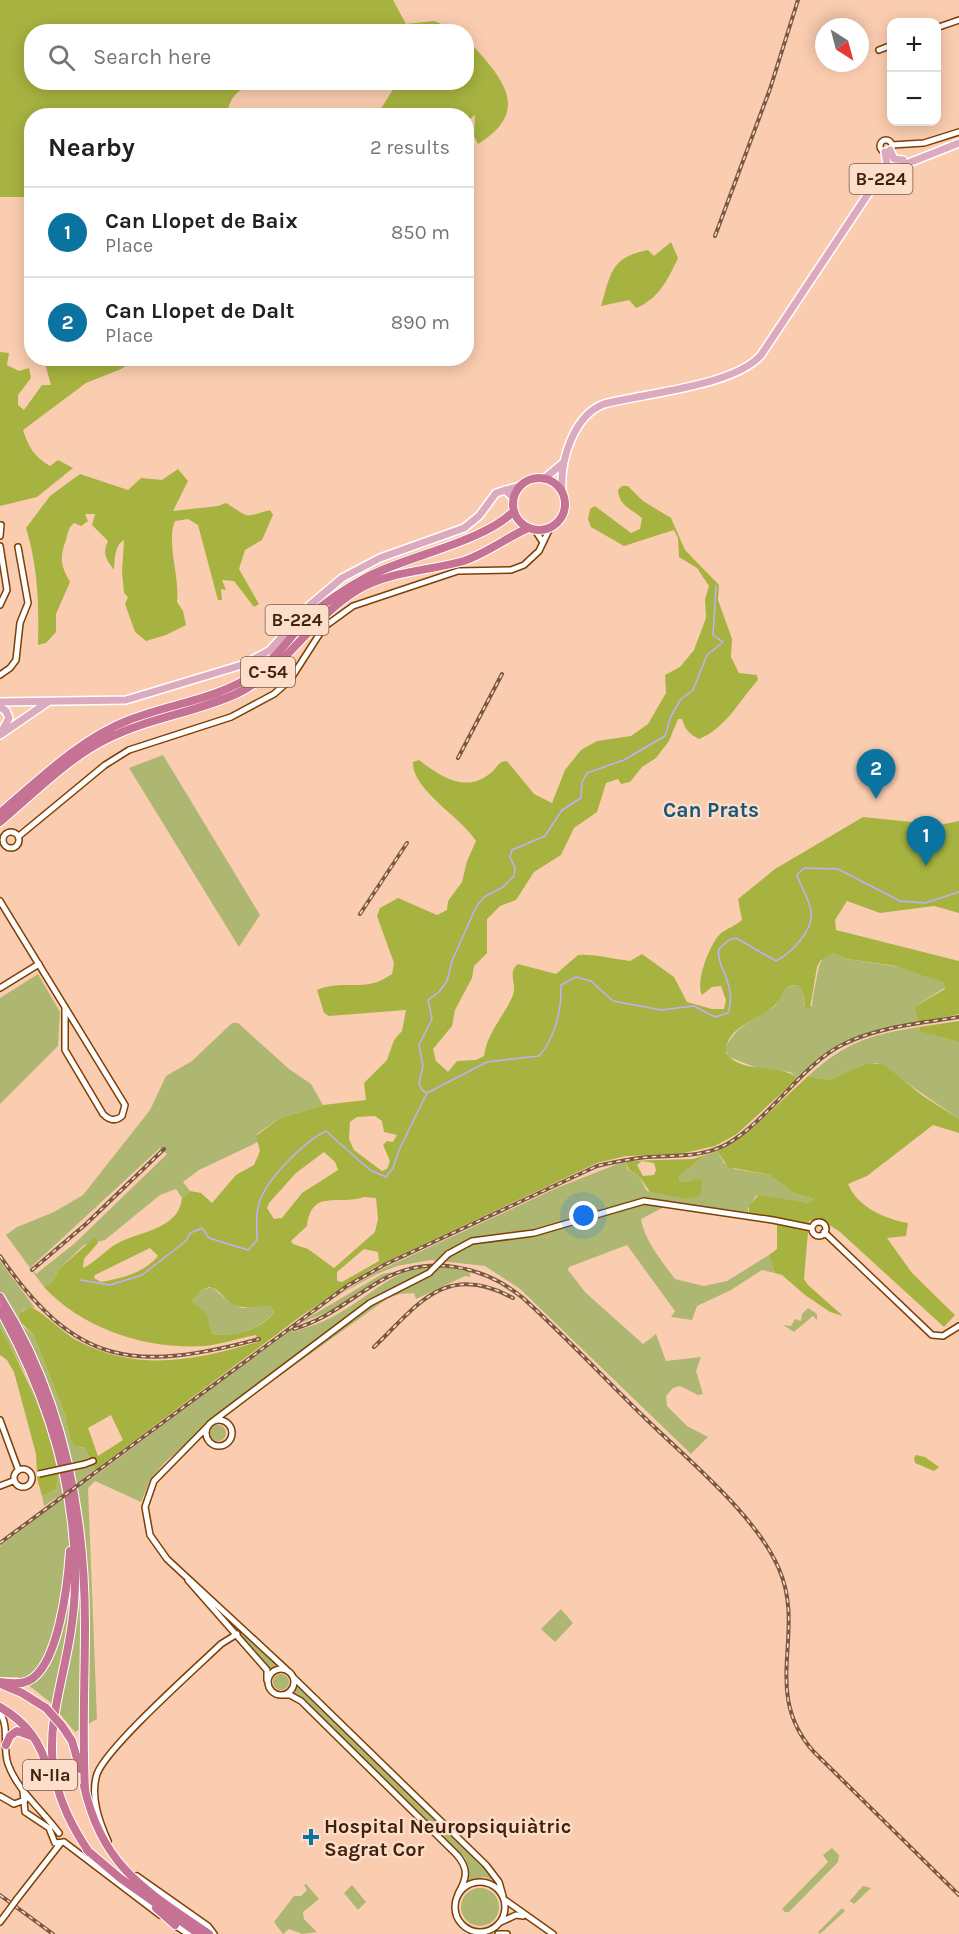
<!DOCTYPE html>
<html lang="en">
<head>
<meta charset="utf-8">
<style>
	body { margin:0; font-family:Karla,sans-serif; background:#f6f6f6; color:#202124 }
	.controls { position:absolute; right:18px; top:18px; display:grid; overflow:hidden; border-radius:12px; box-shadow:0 3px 15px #0003 }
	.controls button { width:54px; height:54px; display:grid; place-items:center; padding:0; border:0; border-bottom:2px solid #e0e0e0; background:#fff; color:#202124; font:30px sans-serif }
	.compass { position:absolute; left:815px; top:18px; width:54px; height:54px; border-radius:50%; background:#fff; box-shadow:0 3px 15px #0003; rotate:144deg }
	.you { position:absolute; left:584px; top:1216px; width:21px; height:21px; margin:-15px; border:4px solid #fff; border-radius:50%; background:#1a73e8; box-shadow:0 0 0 9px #1a73e833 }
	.badge { display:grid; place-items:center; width:39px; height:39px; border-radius:50%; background:#0b739f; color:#fff; font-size:20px; font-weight:700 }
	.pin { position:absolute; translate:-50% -50px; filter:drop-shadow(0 2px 3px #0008) }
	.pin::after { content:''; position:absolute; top:32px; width:21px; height:18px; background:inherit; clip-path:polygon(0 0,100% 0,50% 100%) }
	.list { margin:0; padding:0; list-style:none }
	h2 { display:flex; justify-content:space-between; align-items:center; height:78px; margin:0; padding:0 24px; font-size:26px }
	h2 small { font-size:20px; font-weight:400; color:#757577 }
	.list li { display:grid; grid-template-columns:39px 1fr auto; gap:18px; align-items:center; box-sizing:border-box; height:90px; padding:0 24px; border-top:2px solid #e0e0e0 }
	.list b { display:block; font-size:22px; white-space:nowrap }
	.list p { margin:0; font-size:20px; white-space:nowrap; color:#757577 }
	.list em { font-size:20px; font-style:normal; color:#757577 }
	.icon { flex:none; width:33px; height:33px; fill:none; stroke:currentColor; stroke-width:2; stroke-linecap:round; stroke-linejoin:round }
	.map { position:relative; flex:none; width:959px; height:1934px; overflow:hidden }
	.search { position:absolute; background:#fff; box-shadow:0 3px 15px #0003; left:24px; top:24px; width:450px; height:66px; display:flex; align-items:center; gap:15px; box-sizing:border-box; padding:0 21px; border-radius:24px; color:#757577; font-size:22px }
	.panel { position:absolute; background:#fff; box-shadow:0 3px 15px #0003; left:24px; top:108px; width:450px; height:258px; border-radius:24px }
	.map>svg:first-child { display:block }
</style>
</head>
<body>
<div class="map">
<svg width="959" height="1934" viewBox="0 0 959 1934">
	<rect width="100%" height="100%" fill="#fbcdb0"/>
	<path fill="#aeb772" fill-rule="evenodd" d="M163,755L260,915L239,947L129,768Z
		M833,953L847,959L906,968L944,983L946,987L914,1007L918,1023C860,1034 843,1039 798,1078L790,1072L762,1070L729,1057L725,1050C733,1027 754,1020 772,1008C783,1001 781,982 799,986L803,991L804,1005L812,1006C813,992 815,988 817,976C820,963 819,959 833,953Z
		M38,974L60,1012L58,1046L0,1104V998Z
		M232,1023H238L289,1069L311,1084L323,1105L280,1118L257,1134L258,1142L199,1170L183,1182L190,1191L182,1198L176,1189L160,1195L105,1240L84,1245L59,1269L53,1281L44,1287L6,1235L17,1227L54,1212L83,1195L150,1110L166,1076L192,1061ZM160,1148L167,1154L75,1243L36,1274L31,1267Z
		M919,1027L922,1032L959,1042V1119L878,1063H867L829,1080L808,1076C846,1042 869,1035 919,1027Z
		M717,1151L724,1163L735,1169L770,1175L793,1193L814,1199L809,1203L756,1196L748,1208L749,1220L664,1207L641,1219C645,1242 662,1261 675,1279L704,1286L727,1281L769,1255L775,1273L762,1270L731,1290L697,1306L692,1320L671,1317L675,1311L627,1245L569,1267L568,1270L585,1292L643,1344L656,1334L666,1361L701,1357L696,1371L703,1394L698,1395L680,1386L673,1388L666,1396L667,1406L687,1426L708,1437L691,1454L520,1289L485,1266L431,1260L397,1266L377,1274L331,1299L378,1271L559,1187L625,1161L628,1170L639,1176L647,1191L685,1199L693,1180L680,1182L679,1176L705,1155Z
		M0,1261L35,1308L30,1307L22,1311L23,1326L34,1336L65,1415L70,1439L79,1447L85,1448L95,1470L89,1474L92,1478L292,1329L293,1332C308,1327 322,1323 336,1315C390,1284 400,1256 470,1272V1277L465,1276L416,1299L414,1293L400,1294L388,1298L231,1411L209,1420L201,1431L165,1462L150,1480L141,1502L95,1481L88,1488L97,1719L75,1732L50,1702L18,1677H0V1546L59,1501L56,1498L44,1506L42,1496L55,1490L56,1459L26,1375L0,1327Z
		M393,1272L330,1311L296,1325L382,1274Z
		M212,1287L228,1301L242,1308L269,1306L275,1312C259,1329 236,1338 212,1334L205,1313L192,1301L202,1290Z
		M808,1308L817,1314V1320L813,1316L794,1332L783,1325L791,1326L795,1319L801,1321L802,1314Z
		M210 1433a8 8 0 1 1 16 0a8 8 0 1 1-16 0Z
		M561,1609L573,1623L555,1642L541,1629Z
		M230,1619L279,1666L271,1669L228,1620Z
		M273 1682a8 8 0 1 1 16 0a8 8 0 1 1-16 0Z
		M296,1686L304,1690L489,1872L495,1881L485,1877L468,1880L469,1868L465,1858L334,1729L293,1693Z
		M832,1848L839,1855L838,1862L789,1912H785L782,1909L828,1862L823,1855Z
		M306,1884L319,1899L303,1912L304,1919L317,1932L302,1934L289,1929L283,1934L274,1922L294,1896H301L307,1890L304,1885Z
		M352,1885L366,1902L358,1910L344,1893Z
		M863,1886L871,1888L854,1904L850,1901L844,1907Z
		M461 1907a19 19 0 1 1 38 0a19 19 0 1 1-38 0Z
		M842,1908L845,1911L820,1934L818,1932Z"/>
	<path fill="#a7b340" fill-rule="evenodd" d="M0,0H393L406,24L434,21L459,31L32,32V82L261,83L258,86C239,87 232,94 227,112L230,115L32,116L31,194L23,197H0Z
		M467,39C499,75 535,109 478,144L474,136L475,115L467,121L466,116L377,115L397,83L466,82Z
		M671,242L678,258C668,279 659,299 636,308L629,300L601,306C611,273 611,257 648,250L654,256Z
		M0,352L9,353L7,365L19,371L29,368L31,378L18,395V405L24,410L42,385H51L45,364L76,359L86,366L93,359H135L121,369L86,383L23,430C28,446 34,457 50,466L58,460L73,468L37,497L0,506Z
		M178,469L188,481L173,511L218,506L226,503C251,518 241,518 270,510L273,515L262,540L245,550L239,569L259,604L254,607L234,581L222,580L226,590L221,589L222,600H218L198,525L188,519L175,521C166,542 180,577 177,602L183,611L186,625L166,635L146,641L135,632L125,604L128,597L124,593L122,572L124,540C114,546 115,559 114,570C106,559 102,554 108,541L92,525L95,514H85L88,521L81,526L74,523C68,528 68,533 66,540C59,558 61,566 70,582L56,614V632L46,643L38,645C39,604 38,567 26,528L50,496L80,474L128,490L141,478L162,480Z
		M622,486H628L643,501L671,518L685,550L719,585L718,600L732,639L731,657L739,673L757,675L758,680C740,700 726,728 699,739C689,734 685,729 682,719H678L669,741L656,758L642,767L630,782L621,784L618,779L606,783L597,812L574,828L561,855L534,872L516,900L500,906L487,919V953L474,966L472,978L455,1010L452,1026L433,1049L436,1061L448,1072L457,1061L476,1060L484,1056C487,1032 504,1017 513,995C517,984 507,972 518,964L556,974L578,955C596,954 612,959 630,961L642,954L674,977L687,1002L712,1009H724L726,1000L721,986L712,987L702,995C695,982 710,943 721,933C728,928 735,926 742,920L738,899L775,869L863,817L940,825L959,821V913L934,906L880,913L847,901L835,920L836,930L959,961V1014L918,1023L914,1007L945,989L944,983L896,966L847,959L833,953L820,961L817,967L810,1008H805L803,992L799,986C783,982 784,997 775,1005C760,1020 725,1026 726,1053C742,1075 778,1063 798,1078L737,1134L715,1146L680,1154L626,1156L597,1163L373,1268L301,1316L95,1470L85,1448L76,1446L70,1439L65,1415L34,1336L20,1321V1313L30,1307C41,1310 64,1334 78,1341C140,1373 195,1360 258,1342L256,1335C240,1338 222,1344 206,1346C148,1350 84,1330 44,1287L53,1281L59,1269L94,1238H97L98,1243L84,1259L83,1268C96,1262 105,1250 118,1243C141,1231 179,1229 182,1198L190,1191L201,1193L212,1203L236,1175L254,1165L260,1151L256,1136L280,1118L323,1105L366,1100L364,1083L387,1060L394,1040L402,1031L406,1010L329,1016L324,1013L317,990C345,978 364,994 392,974L394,963L377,916L380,908L398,898L437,915L447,910L448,901L462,882L467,861L476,841C462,818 411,789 413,762L419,760C441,777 467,795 493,771C498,766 499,761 507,761L534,794L552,803L565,770L581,750L597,741L631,736L648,724L666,693L665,675L680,667L694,650L706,618L705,599L709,586L697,568L679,557L678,538L674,530L624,546L591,527L588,519L590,509L595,506L631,533L640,529L642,518C632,509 619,506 618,490ZM375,1116L382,1121L384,1132L397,1135L393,1142L387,1141L383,1145L390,1161L387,1169L382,1171L354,1150L349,1139L350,1122L357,1117ZM324,1152L335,1162L338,1170L302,1193L282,1218L274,1219L267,1208L269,1203L296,1173ZM364,1197L376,1198L378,1219L375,1232L334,1268L308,1249L293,1244L291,1241L307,1226C312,1188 337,1206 364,1197ZM150,1248L158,1256C144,1273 122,1278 101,1282L94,1278L95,1275ZM364,1249L378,1252L379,1261L342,1282L337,1281V1272ZM209,1287C217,1288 220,1293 226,1299C238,1311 253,1307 269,1306L275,1312C261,1329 235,1338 212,1334L206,1313L192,1301L202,1290ZM111,1415L123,1440L98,1456L88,1428Z
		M959,1021V1042L921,1032L919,1027Z
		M867,1063L883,1064L923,1096L959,1119V1133L933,1125L867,1176L848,1184C858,1208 886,1219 908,1223L906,1236L887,1238L912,1273L955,1315L944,1327L840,1232L819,1218L809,1221L804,1279L808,1285L843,1316L830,1312L805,1295L782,1275L775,1273L769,1255L777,1249V1225L749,1220V1205L759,1195L809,1203L814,1199L793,1193L770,1175L728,1167L717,1151L753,1128L808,1076L829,1080Z
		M705,1155L679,1176L680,1182L700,1179L702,1181L701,1193L696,1197L685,1199L650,1192L639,1176L629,1170L625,1161L693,1159ZM642,1161L654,1163L656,1170L654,1175L643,1176L637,1165Z
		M0,1327C17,1357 68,1458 55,1490L42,1496L37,1478L36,1454L14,1372L7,1360L0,1355Z
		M916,1455L925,1457L939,1467L934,1471L915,1463L914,1458Z"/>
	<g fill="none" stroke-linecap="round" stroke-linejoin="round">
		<path stroke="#c1aefc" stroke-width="1.5" d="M427,1093L422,1090L419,1083L423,1066L419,1045L432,1019L428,1000L439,992L447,981L452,961L476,907L484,897L503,887L514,876L515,868L510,857L512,850L545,836L562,810L581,798L582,782L587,773L624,760L665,736L671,716L681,699L693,690L707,655L723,642L713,635L716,586
			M80,1280L110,1285L142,1275L186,1241L190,1233L202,1228L209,1238L248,1250L257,1240C257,1227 255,1210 261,1198C270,1176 305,1141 326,1131L370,1170L386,1177L393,1168L399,1150L427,1093L487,1062L539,1056C555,1038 562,1010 561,985L576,977L591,981L613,1001L661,1010L694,1006L715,1017L728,1013C738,985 715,966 719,949L729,940L736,938L776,961C791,953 814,931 811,911C809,899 801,887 797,875L804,868L838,869L900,901L925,903L959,892"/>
		<g stroke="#7f3f03" stroke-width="8">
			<path id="minor" d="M936,28L959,20
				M879,50L892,45
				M880 146a6 6 0 1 1 12 0a6 6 0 1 1-12 0Z
				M892,145L924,143L959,132
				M535,530L542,541
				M0,536L1,525
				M0,546L7,590L0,605
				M0,675L10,668L16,660L20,623L28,603L18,547
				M3 840a8 8 0 1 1 16 0a8 8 0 1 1-16 0Z
				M19,836L105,765L129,750L231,717L274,694L290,680L324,627L353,606L458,571L511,570L524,565L539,551L550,528
				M0,901L125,1105L122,1116C115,1122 109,1120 103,1114L65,1050V1007
				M0,988L39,964
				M812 1229a7 7 0 1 1 14 0a7 7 0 1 1-14 0Z
				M824,1232L932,1335L943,1336L959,1326
				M448,1254L472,1241L534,1233L644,1201L773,1220L812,1228
				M0,1420L18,1469
				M206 1433a13 13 0 1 1 26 0a13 13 0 1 1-26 0Z
				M212,1422L370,1303L429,1273
				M209,1425L154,1481L145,1507L150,1535L167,1559L288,1671
				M85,1464L93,1461
				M14 1478a9 9 0 1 1 18 0a9 9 0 1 1-18 0Z
				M0,1486L13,1481
				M188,1580L267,1670V1680
				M268 1682a13 13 0 1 1 26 0a13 13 0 1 1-26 0Z
				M293,1677L486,1865L499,1882L503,1896
				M281,1695H290L301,1701L457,1855C469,1869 467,1878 458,1894
				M0,1713C10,1728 2,1747 8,1764C17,1790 43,1811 59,1833
				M23,1791L25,1812L49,1828L55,1843L64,1842
				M0,1796L14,1804L25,1800
				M108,1841C99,1821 90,1796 97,1774C107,1747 196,1668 221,1644L237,1634
				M64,1842L160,1915
				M137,1876L208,1926L214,1934
				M455 1907a25 25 0 1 1 50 0a25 25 0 1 1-50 0Z
				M17,1899L60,1844
				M505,1900L553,1934
				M0,1922L6,1914
				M501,1922L516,1915L523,1916
				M173,1924L188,1934
				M498,1934H507"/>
		</g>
		<g stroke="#fff" stroke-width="10">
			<path id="major" d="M890,150L894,159L903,160
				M872,182L887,165L885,152
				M545,478L563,463
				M505,490L514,498
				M562,490C560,460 574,415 604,404C646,393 734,386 761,355L874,185L906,164L959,143
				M0,702L126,700L245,664L270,650L310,605L342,578L380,558L464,528L479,516L496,493L520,486
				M0,707L6,711L9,718L2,731
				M0,735L48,702"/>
		</g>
		<g stroke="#fff" stroke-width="10">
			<path id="highway" d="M513 504a26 26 0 1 1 52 0a26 26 0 1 1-52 0Z
				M0,813C39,780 80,739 129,720C172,703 217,700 256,673C277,658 291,635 309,617C326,601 345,589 365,578C406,556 484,542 514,511
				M0,822C33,794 68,758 107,739C148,718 194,713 236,694C284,672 310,618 359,589C390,571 429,571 464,561C487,553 506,538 528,528
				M0,1297C62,1396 85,1509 85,1625C85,1680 82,1734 85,1789
				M0,1310C47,1395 77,1486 75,1584C73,1694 16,1746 89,1852
				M0,1682C9,1683 19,1685 28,1681C59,1667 68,1581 70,1551
				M3,1685L22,1693L46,1708
				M0,1707C26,1722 41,1742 48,1771
				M62,1726L72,1741L80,1769
				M6,1745L10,1736L17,1731L31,1736
				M84,1786C102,1867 145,1890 209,1934
				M87,1850L120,1878L199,1934
				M156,1908L175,1925"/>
		</g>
		<use href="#minor" stroke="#fff" stroke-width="5"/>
		<use href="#major" stroke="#dcaabf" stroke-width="7"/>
		<use href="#highway" stroke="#c57294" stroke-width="8"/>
		<g stroke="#7b5941" stroke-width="4">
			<path id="rail" d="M715,236L770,89L798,0
				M458,758L502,674
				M360,914L407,843
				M0,1256C76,1367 135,1372 259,1339
				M32,1270L86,1224L164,1149
				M294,1329C330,1318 350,1298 382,1280C428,1254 483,1265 523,1298C565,1336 605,1379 646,1419C688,1460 756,1515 779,1569C807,1633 760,1692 814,1752L959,1895
				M374,1347C418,1305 445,1261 513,1298
				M0,1543L347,1286L384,1265L597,1166C614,1162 630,1159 647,1157C673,1155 702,1158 727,1144C769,1120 803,1063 844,1044C878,1027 922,1023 959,1017
				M0,1895L53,1934"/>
		</g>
		<use href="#rail" stroke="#fddeca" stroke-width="1.5" stroke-dasharray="4.5" stroke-linecap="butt"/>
		<g stroke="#7f3f03" stroke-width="8" stroke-linecap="butt">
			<path id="minor-bridge" d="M429,1273L448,1254
				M39,1474L85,1464
				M6,1914L17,1899"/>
		</g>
		<g stroke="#fff" stroke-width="10" stroke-linecap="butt">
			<path id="highway-bridge" d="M46,1708L62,1726"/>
		</g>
		<use href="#minor-bridge" stroke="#fff" stroke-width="5"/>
		<use href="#highway-bridge" stroke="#c57294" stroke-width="8"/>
	</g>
	<path fill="#0b739f" stroke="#fddeca" stroke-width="2" d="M308 1828h6v6h6v6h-6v6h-6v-6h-6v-6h6z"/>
	<g text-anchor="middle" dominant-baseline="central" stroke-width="4.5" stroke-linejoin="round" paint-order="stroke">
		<g fill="#fddeca" stroke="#795b46" stroke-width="1.5">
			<rect x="849.5" y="164" width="63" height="30" rx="4.5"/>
			<rect x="265.5" y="605" width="63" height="30" rx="4.5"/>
			<rect x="241" y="657" width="54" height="30" rx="4.5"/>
			<rect x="23" y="1760" width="54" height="30" rx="4.5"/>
		</g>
		<g font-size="18" font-weight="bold" fill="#40230e">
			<text x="881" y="179">B-224</text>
			<text x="297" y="620">B-224</text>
			<text x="268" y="672">C-54</text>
			<text x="50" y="1775">N-IIa</text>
		</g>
		<g font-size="20" font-weight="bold" fill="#40230e" stroke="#fddeca" text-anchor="start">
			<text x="324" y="1826">Hospital Neuropsiquiàtric<tspan x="324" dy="23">Sagrat Cor</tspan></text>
		</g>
		<g font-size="21" font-weight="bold" fill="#185776" stroke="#fddeca">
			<text x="711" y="810">Can Prats</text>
		</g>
	</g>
</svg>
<div class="controls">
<button>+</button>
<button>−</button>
</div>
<svg class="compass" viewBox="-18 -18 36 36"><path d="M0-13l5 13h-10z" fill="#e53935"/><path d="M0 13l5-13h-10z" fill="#757577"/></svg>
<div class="you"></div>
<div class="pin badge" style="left:926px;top:866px">1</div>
<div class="pin badge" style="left:876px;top:799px">2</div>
<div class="search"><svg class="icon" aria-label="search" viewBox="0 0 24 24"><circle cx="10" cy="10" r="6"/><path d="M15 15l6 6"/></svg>Search here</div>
<section class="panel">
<h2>Nearby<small>2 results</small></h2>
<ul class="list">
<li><span class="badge">1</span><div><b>Can Llopet de Baix</b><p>Place</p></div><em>850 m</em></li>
<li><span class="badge">2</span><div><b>Can Llopet de Dalt</b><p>Place</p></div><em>890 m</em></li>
</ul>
</section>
</div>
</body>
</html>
